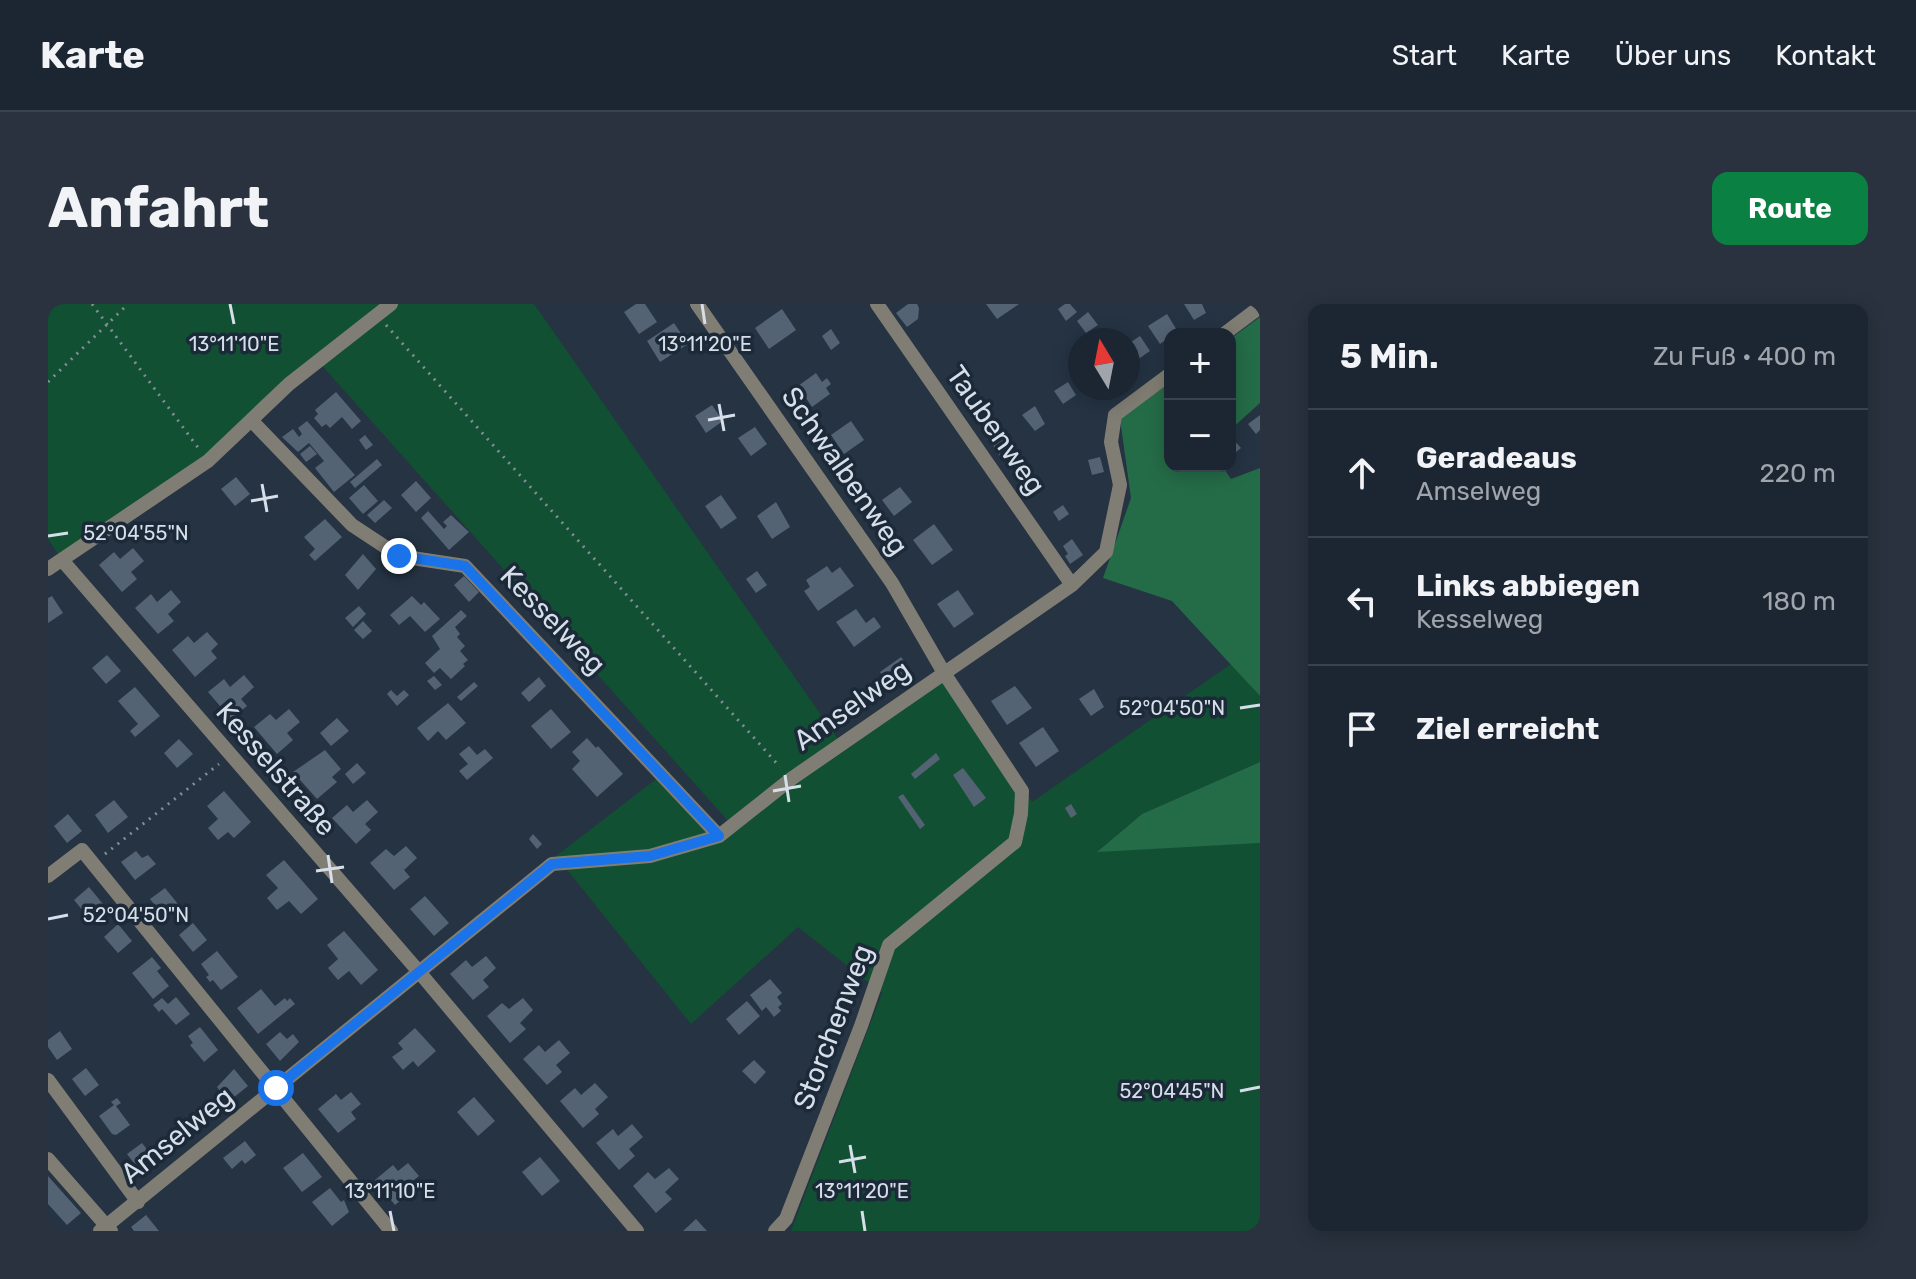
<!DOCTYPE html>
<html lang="de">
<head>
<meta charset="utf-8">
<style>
	body { margin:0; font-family:Rubik,sans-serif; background:#29323e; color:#f1f3f6 }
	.controls { position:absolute; right:24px; top:24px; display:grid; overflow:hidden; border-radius:16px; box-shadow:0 4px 20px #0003 }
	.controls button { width:72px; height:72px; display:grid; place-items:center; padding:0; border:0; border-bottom:2px solid #3a434d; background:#1c2632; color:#f1f3f6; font:40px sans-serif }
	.compass { position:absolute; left:1020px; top:24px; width:72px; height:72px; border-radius:50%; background:#1c2632; box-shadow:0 4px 20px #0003; rotate:350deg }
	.stop { position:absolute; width:24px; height:24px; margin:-18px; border:6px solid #1a73e8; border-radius:50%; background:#fff }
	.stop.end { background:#1a73e8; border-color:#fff; box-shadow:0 2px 8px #0008 }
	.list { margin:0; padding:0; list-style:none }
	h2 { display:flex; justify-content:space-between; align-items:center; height:104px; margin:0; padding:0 32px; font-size:34px }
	h2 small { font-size:26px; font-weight:400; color:#a0a5ac }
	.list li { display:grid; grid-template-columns:52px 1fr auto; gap:24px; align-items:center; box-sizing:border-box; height:128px; padding:0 32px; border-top:2px solid #3a434d }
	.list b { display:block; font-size:30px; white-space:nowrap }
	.list p { margin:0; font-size:26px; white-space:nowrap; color:#a0a5ac }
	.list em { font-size:26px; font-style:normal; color:#a0a5ac }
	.icon { flex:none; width:44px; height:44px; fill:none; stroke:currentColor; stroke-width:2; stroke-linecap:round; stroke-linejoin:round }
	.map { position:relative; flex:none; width:1212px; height:927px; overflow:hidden; border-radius:16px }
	header { display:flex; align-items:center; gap:48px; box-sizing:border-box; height:112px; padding:0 40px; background:#1c2632; border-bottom:2px solid #3a434d }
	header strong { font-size:38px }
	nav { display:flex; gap:44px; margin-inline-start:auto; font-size:28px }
	.intro { display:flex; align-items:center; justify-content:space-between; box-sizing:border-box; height:192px; padding:0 48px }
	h1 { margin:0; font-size:56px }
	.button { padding:20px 36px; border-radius:16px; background:#0b8043; color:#fff; font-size:28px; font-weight:700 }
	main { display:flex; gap:48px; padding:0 48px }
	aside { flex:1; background:#1c2632; border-radius:16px; box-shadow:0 4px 20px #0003 }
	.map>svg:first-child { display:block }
</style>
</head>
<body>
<header>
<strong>Karte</strong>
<nav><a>Start</a><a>Karte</a><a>Über uns</a><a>Kontakt</a></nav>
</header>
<div class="intro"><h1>Anfahrt</h1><a class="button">Route</a></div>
<main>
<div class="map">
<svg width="1212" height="927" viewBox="0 0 1212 927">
	<rect width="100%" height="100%" fill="#253343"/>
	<path fill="#125033" d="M0,0H486L794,441L895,372L984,498L1183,360L1212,392V458L1094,510L1050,547L1212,539V927H743L834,689L750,623L643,720L508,552L616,469L673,524L681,518L269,56L204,117L14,256L0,235Z"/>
	<path fill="#246c48" d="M1212,13V99L1182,126V35Z
		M1122,79V162H1174L1183,175L1212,164V392L1124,297L1055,274L1083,194L1072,115Z
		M1212,458V539L1049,548L1094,510Z"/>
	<path fill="#546374" d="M588,0H597L609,18L591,30L576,8Z
		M860,0H869L871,4L870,15L859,23L848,9Z
		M938,0H971L949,15Z
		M1017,0H1022L1029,8L1018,17L1010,5Z
		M1136,0H1154L1158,9L1146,16Z
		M734,5L748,26L721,45L707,24Z
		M1040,8L1050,21L1038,29L1029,17Z
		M1119,10L1130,28L1122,30V33L1112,40L1100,22Z
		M626,19L640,40L612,58L599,37Z
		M783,25L792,39L783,46L774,32Z
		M1092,32L1102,47L1089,56L1080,40Z
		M768,69L774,78L779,74L783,80L778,84L782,90L764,103L750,82Z
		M1020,78L1028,91L1015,100L1006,87Z
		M288,88L313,117L304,125L294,113L282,124L278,120L274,123L266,114L270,110L267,106Z
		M664,101L675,117L658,129L647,112Z
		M987,102L997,120L987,127L974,111Z
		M1212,111V126L1208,130L1200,120Z
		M259,117L307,171L286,188L267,164L276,157L261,139L250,148L234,133L245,125L251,133L254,130L250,124Z
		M803,117L816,136L796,150L783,131Z
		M707,123L719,140L703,152L690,134Z
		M953,123L962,138L959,140L963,145L952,152L939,132Z
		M317,131L325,141L318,146L311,136Z
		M1184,134L1193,144L1182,153V136Z
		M262,142L269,150L258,158L252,150Z
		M1052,153L1056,168L1044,171L1040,156Z
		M329,155L334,161L307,184L302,178Z
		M188,173L202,190L187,202L173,185Z
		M368,177L383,194L368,208L353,191Z
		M316,181L330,197L315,210L301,194Z
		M852,183L864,198L846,212L834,196Z
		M673,191L689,214L673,225L657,202Z
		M336,196L344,204L327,219L319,211Z
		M728,198L742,223L724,235L709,212Z
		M1015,201L1021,210L1011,217L1005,208Z
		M380,207L396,225L399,222L395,218L403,211L421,228L401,246L373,214Z
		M277,215L294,233L267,257L261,251L267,245L256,233Z
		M886,220L905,246L884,261L865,236Z
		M1024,235L1035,251L1022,260L1017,252L1020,250L1015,242Z
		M85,244L96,257L83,268L89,275L74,288L51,261L66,248L72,255Z
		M315,250L328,265L310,286L297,271Z
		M779,262L784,269L792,263L806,282L770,307L756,287L762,283L758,276Z
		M709,267L719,281L708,289L698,275Z
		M416,272L431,288L421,298L406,281Z
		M123,286L133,298L120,310L126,317L110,330L87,304L103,290L109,298Z
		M910,286L926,310L906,324L889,300Z
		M4,292L15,309L0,319V294Z
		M364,292L373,301L376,298L392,315L377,328L362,312L351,321L342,311Z
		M311,302L318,310L305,323L297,314Z
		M808,305L818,319L826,313L833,323L806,343L788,318Z
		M413,306L419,312L407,323L412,330L409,333L417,342L412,347L420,356L415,360L417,362L403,375L392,364L386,369L377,359L392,345L384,332Z
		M315,317L324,327L315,335L306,326Z
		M159,328L170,340L163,347L169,354L147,373L124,346L140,332L146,339Z
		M59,351L73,367L58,380L44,364Z
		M853,353L865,369L843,384L832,368Z
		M196,371L206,383L193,395L199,402L183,415L160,388L176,375L182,383Z
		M386,372L394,381L387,386L379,377Z
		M491,373L498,382L481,398L473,389Z
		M426,378L430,382L413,397L409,393Z
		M967,382L984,404L959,421L943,397Z
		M87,383L112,412L87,433L82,427L90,420L70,397Z
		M1046,385L1056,403L1043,412L1031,395Z
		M343,386L349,392L356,386L361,391L349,402L339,390Z
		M400,399L418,419L398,436L390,427L380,437L369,424Z
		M241,405L252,418L239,429L245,436L229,450L206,423L222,410L228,416Z
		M503,405L523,428L503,445L483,422Z
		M289,414L301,427L283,442L272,429Z
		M995,423L1011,447L988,463L971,439Z
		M539,434L548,444L550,442L575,470L549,493L524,465L532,457L524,448Z
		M131,435L145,450L129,464L116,449Z
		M421,442L429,451L437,445L445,454L419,476L411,467L420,460L411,450Z
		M277,446L293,465L284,473L289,478L269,495L245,468Z
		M888,449L892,455L867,475L863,470Z
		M309,459L318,469L305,480L297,470Z
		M915,464L938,494L926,503L905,471Z
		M176,487L203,518L186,534L180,528L170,536L160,524L170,515L159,502Z
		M855,490L877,521L872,525L850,493Z
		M66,496L80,513L60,529L47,511Z
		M319,496L330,508L317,520L323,526L308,540L284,514L299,501L305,508Z
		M1023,500L1029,510L1023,514L1017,504Z
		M20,510L34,527L19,539L6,522Z
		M485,530L494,540L489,545L481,535Z
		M358,542L369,554L356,566L362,573L346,586L322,559L338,545L346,552Z
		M88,547L94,554L100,551L108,560L87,576L73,558Z
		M236,556L270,595L253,610L241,597L229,606L219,594L230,584L218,571Z
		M41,583L55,600L40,613L26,596Z
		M117,584L130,600L115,612L102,595Z
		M377,592L401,619L386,632L362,605Z
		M145,619L159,636L145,648L131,631Z
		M70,620L84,637L70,649L56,633Z
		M296,627L330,666L313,681L301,667L290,676L280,664L290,655L279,641Z
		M169,647L190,673L173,686L165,676L162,678L158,673L161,671L153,660Z
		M438,652L448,664L435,676L441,683L425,696L402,670L418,656L424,663Z
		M104,653L113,664L109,667L121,682L105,695L84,669Z
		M722,675L734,689L729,693L734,700L730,703L733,707L726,713L718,703L714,707L702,691Z
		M213,685L227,702L237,694L239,697L242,694L247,700L210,730L189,704Z
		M128,693L142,710L128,721L114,705L111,708L105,701L114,694L120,700Z
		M475,694L485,706L472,719L478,725L462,739L439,712L454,699L461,705Z
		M699,697L712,712L691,731L678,715Z
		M152,723L170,746L156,758L142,741L145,739L140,732Z
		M367,724L388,747L370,763L365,757L355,766L344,753L355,745L350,739Z
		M12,727L24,745L9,756L0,743V736Z
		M232,728L239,735L245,730L251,738L232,757L218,740Z
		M511,736L522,749L508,761L514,768L499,781L475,755L491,741L497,748Z
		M706,756L718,768L707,780L694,767Z
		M38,764L51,781L37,792L24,775Z
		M186,765L200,782L185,794L182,791L178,795L169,783Z
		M547,779L560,793L547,805L551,810L535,824L512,797L527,784L533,791Z
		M303,788L313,800L303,808L308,815L290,829L270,805L288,790L293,796Z
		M426,793L447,817L430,832L409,808Z
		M69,794L73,799L68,802L82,821L68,831L64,830L51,812L66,801L63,798Z
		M584,820L595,833L581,845L587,852L571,866L548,839L565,825L570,832Z
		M197,837L208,851L197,860L194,856L184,865L175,854Z
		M94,839L107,856L92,867L79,850Z
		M255,849L274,873L254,888L235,864Z
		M492,853L512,877L494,892L474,868Z
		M360,859L371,872L361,880L365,886L347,901L327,876L345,861L350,867Z
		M621,864L631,875L617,888L624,895L608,909L585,882L600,868L607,875Z
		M0,872L33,909L19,921L0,900Z
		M282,884L293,898L296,896L301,908L284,922L264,898Z
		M98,911L111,927H86L83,923Z
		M648,915L659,927H635Z"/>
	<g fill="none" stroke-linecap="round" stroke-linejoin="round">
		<path stroke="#818d99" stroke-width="3" stroke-dasharray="2 6" stroke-linecap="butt" d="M44,0L151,145
			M338,21L732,463
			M0,78L80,0
			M57,550L171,460"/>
		<path stroke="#807e74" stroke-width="14" d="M649,0L844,279L896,369L974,487L973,510L967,538L841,641L813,722L738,915L727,927
			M829,0L1024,281
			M1176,30L1212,3
			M204,117L304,221L351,252L417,262L671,532
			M14,256L372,669L589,927
			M0,265L160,157L241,80L343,0
			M0,572L34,546L343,927
			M0,776L90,898
			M0,855L63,927
			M52,927L504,560L602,552L671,532L743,475L1024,281L1058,248L1072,181L1063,138L1067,111L1122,70"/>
	</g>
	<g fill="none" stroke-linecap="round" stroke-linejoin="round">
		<path stroke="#1a73e8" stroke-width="10" d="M228,784L504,560L602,552L671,532L417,262L351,252"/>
	</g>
	<path fill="none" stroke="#d6dfe9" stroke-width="3" d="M182,0L186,20M654,0L657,20M671,100L676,127M660,116L687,111M214,180L219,208M203,197L230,192M0,232L20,229M1192,404L1212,401M737,471L741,498M725,487L753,482M280,551L284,579M268,567L296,563M0,615L20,611M1192,787L1212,783M802,841L807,869M791,858L818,853M342,907L346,927M814,907L817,927"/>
	<g text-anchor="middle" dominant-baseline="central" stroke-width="7" stroke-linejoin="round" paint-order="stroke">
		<g font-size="28" fill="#d6dfe9" stroke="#1c2938">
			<text transform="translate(948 126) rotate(55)">Taubenweg</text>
			<text transform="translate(797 167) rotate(55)">Schwalbenweg</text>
			<text transform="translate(505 316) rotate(46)">Kesselweg</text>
			<text transform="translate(804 401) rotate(-35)">Amselweg</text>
			<text transform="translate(228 465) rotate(49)">Kesselstraße</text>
			<text transform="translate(785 723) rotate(-69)">Storchenweg</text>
			<text transform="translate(129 831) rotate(-39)">Amselweg</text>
		</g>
	</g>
	<g font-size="20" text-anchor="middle" fill="#d6dfe9" stroke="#1c2938" stroke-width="7" stroke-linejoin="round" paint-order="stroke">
		<text x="186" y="47">13°11'10"E</text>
		<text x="657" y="47">13°11'20"E</text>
		<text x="88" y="236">52°04'55"N</text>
		<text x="1124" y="411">52°04'50"N</text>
		<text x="88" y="618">52°04'50"N</text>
		<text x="1124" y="794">52°04'45"N</text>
		<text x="342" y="894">13°11'10"E</text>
		<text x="814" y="894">13°11'20"E</text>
	</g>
</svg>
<div class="controls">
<button>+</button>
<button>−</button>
</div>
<svg class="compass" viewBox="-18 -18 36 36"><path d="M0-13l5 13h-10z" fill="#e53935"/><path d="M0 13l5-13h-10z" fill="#a0a5ac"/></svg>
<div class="stop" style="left:228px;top:784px"></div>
<div class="stop end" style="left:351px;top:252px"></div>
</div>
<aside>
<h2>5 Min.<small>Zu Fuß · 400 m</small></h2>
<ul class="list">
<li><svg class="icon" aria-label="ahead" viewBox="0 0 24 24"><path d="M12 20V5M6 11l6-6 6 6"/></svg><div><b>Geradeaus</b><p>Amselweg</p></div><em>220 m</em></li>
<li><svg class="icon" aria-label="left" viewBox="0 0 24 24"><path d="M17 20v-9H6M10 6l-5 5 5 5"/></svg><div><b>Links abbiegen</b><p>Kesselweg</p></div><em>180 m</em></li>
<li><svg class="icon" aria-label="arrive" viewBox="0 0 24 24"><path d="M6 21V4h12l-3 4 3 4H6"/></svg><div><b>Ziel erreicht</b></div></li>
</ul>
</aside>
</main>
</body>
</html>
